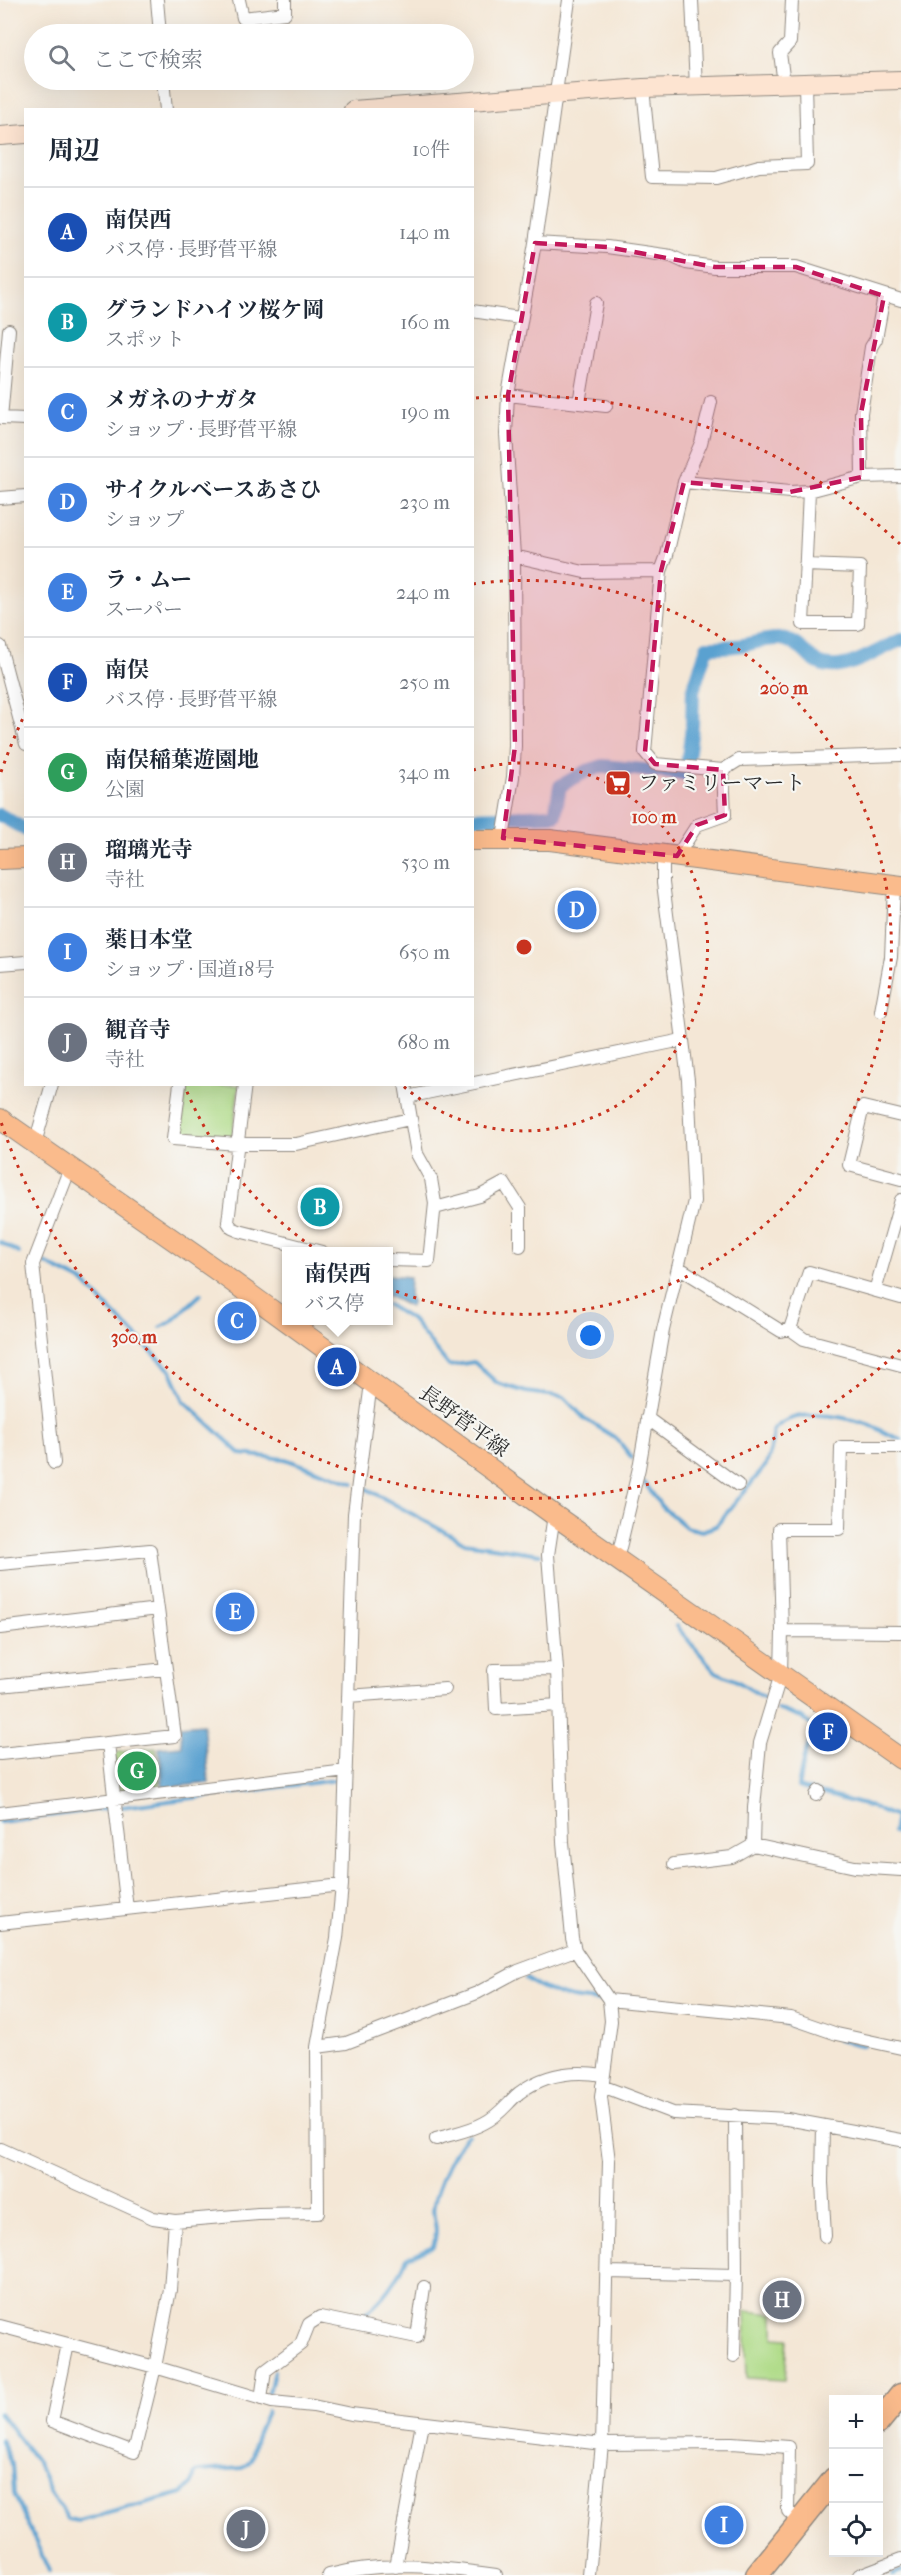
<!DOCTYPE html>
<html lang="ja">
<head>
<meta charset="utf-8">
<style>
	body { margin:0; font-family:"IM FELL French Canon","Noto Serif JP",serif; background:#f6f6f7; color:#1f2937 }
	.controls { position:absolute; right:18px; bottom:18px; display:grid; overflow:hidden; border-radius:0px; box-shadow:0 6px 24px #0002 }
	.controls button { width:54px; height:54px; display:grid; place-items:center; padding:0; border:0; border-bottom:2px solid #e0e1e3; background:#fff; color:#1f2937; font:30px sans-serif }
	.you { position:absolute; left:591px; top:1336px; width:21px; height:21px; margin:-15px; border:4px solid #fff; border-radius:50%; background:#1a73e8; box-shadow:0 0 0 9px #1a73e833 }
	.badge { display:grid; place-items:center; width:39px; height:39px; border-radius:50%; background:#7c3aed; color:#fff; font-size:20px; font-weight:700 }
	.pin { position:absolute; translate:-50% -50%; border:3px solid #fff; box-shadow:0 2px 6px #0006 }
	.popup { position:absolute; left:282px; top:1247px; width:111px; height:78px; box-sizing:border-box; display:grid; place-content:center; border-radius:0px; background:#fff; filter:drop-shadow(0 2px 4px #0005); font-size:20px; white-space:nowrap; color:#747a83 }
	.popup b { font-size:22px; color:#1f2937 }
	.popup::after { content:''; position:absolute; left:50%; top:100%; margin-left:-12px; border:12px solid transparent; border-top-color:#fff }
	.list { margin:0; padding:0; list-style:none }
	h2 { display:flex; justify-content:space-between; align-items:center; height:78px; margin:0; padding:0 24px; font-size:26px }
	h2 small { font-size:20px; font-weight:400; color:#747a83 }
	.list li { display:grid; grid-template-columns:39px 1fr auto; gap:18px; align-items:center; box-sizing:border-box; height:90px; padding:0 24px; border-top:2px solid #e0e1e3 }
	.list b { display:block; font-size:22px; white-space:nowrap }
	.list p { margin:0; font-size:20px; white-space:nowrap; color:#747a83 }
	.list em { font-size:20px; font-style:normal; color:#747a83 }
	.icon { flex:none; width:33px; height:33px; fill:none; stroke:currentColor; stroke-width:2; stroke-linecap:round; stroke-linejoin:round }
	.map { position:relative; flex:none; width:901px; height:2575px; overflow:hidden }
	.search { position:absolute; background:#fff; box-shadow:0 6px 24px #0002; left:24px; top:24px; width:450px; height:66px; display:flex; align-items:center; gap:15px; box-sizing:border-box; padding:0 21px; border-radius:33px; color:#747a83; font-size:22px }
	.panel { position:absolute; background:#fff; box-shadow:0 6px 24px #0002; left:24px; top:108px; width:450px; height:978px; border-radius:0px }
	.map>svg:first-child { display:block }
</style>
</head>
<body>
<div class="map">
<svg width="901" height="2575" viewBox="0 0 901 2575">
	<rect width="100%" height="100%" fill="#f6f6f2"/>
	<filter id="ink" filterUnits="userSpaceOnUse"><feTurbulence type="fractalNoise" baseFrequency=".0167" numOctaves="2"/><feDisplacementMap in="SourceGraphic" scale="12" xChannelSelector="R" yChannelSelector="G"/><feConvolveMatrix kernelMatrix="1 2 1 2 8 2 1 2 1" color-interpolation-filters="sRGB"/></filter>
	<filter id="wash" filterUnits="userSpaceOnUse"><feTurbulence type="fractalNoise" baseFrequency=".008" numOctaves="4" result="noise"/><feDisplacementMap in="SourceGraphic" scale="24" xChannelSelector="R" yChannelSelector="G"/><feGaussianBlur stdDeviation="1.35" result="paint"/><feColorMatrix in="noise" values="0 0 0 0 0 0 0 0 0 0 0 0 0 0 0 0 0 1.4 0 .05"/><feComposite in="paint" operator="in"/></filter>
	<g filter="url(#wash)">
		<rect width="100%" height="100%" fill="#f4e7d6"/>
		<path fill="#afdb87" stroke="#6d8359" stroke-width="1.5" d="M187,1085H239L232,1139L180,1135Z
			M156,1748L160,1790L118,1794L114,1753Z
			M745,2311L774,2314V2338L788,2339L785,2380L747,2378Z"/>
		<path fill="#5aa1d0" stroke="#42667e" stroke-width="1.5" d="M388,1275L410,1277L409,1298L412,1303L410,1307L388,1296Z
			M203,1724L209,1783L163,1788L159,1748L182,1746L180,1726Z"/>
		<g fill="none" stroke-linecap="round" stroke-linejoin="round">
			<path stroke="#5aa1d0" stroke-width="4" d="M0,1242L19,1253
				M45,1263L83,1282L171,1371L184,1401L241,1454L285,1459L353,1483
				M388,1305L412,1320L449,1366L474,1362L497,1383L526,1392L564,1397L584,1418L617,1439L632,1458
				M161,1327L171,1322L201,1294
				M645,1483L661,1506L686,1527L702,1531L716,1526L766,1465L771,1450L773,1431C792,1407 840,1415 867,1424C879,1428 888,1436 901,1439
				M365,1488L465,1543L540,1554
				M676,1626L716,1672L735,1680L765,1698
				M777,1709L802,1718L815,1728L804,1757L798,1787L875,1808L896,1817L893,1832L901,1835
				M121,1807L336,1780
				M0,1822L109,1808
				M526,1979C552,1995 572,2000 603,2001
				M784,2023L811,2031
				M838,2040L863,2046
				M365,2314C385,2298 397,2281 407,2258L433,2246C441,2225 430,2219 434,2204C437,2188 455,2144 468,2135
				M269,2393L274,2371
				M0,2413L38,2463L50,2492L68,2519L79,2521L182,2493L192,2485L195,2472L199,2471L242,2468C255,2461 252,2450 256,2438C259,2429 264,2420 267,2411
				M0,2440L12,2464L14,2494L49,2571
				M893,2575L901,2572"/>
			<path stroke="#5aa1d0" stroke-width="14" d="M0,815L26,830
				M472,818L555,815L560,786L587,771L603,766L686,774L692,727L693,691L707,647C716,647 726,647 735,646C751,645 764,638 780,639C793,640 803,650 811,658C837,681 875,650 901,640"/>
		</g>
	</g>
	<g filter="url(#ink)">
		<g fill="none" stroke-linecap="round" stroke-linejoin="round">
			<g stroke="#908980" stroke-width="14">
				<path id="street" d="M157,0L160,34
					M239,0L243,18L285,13V0
					M692,0L696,87
					M163,80L166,110
					M784,84L780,53L790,42L792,0
					M643,88L652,177L716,178L759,166L807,164L805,83
					M535,243L607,247L671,256L686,263L715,267H796L901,300
					M472,311L520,318
					M9,330L1,418L26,419
					M508,395L606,406
					M579,403L596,303
					M862,477L901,476
					M684,482L790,492L809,491L862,477L861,413L871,347L876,339L884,296
					M0,498L26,496
					M514,556L584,572L661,571
					M805,565L860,567L858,624H803L809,491
					M0,646L26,744
					M723,770L739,760L901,755
					M503,838L513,777L515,746L514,556L506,434L508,395L535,243L569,0
					M677,856L697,825L725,815L723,770L655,764L645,752L661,571L667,555L684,482L701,443L711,402
					M0,964L26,962
					M881,1011L891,957L894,885
					M180,1084L173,1139L237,1144H296L410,1119
					M245,1084L228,1222L232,1228L239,1231L322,1252
					M407,1097L682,1040
					M901,1116L863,1107L849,1165L901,1179
					M35,1143L52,1084
					M435,1208L480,1196L504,1183L520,1208V1246
					M388,1260L429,1261L435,1203L431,1179L417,1154L405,1084
					M678,1267L781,1331L790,1329L809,1272L901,1298
					M875,1291L901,1200
					M790,1329L804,1339L901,1365
					M647,1418L738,1485
					M54,1463L33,1264L70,1168
					M554,1515L548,1555L557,1669L563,1842L572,1938L575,1950L609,2000L611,2021L601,2097L609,2161L602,2444L589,2575
					M617,1560L639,1468L663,1330L694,1201L688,1080L663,883V854
					M0,1564L150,1550L175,1736L0,1754
					M0,1628L158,1609
					M782,1631L901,1632
					M557,1669L494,1670L496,1709L558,1705
					M0,1686L166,1669
					M348,1696L445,1689
					M108,1743L127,1909
					M816,1795L819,1791
					M0,1813L346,1771
					M753,1845L754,1808L760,1743L781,1674L782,1631L779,1529H839L841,1447H901
					M674,1864L732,1857L753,1845L855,1867L901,1870
					M0,1923L342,1885
					M609,2000L791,2018L837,2034L901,2048
					M317,2047L346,2043L477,1993L518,1971L575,1950
					M602,2086L673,2113L787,2119L901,2140
					M823,2126L822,2183L825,2236
					M436,2139C451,2134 470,2131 484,2123C499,2116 507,2103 519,2093C544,2074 573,2070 603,2075
					M1,2149L153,2218L175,2221L258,2214L318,2213L317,2047L337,1938L342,1885L354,1514L371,1383
					M608,2272L736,2275
					M0,2326L155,2367L272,2402L313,2406L351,2414L602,2444L732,2443L789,2447L788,2511L800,2522
					M68,2344L52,2421L134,2452L155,2367L170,2290L175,2221
					M734,2356L736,2275L735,2115
					M261,2399L265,2371L301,2344L309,2324L320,2317L417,2337L424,2287
					M396,2567L422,2423
					M329,2575C384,2560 441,2567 496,2575
					M859,2575L901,2559"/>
			</g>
			<g stroke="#908980" stroke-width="20">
				<path id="secondary" d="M353,110L643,88L901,80
					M0,136L26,134"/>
			</g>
			<g stroke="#908980" stroke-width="22">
				<path id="primary" d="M472,840H550L901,886
					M0,859L26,858
					M0,1119L215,1269L554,1515L901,1759"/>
			</g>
			<g stroke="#908980" stroke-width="25">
				<path id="highway" d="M878,2423L901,2395
					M757,2575L834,2479"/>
			</g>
			<use href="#street" stroke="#fff" stroke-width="12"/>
			<use href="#secondary" stroke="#fde4d1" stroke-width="18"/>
			<use href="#primary" stroke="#fabb8c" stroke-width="20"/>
			<use href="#highway" stroke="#fabb8c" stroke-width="22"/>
		</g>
	</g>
	<path fill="#c2185b" fill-opacity="0.2" stroke="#c2185b" stroke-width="4.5" stroke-dasharray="12 8" stroke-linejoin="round" d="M535,243L607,247L715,267H796L884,296L861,413L862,477L790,492L684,482L661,571L645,752L655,764L723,770L725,815L697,825L677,856L503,838L515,746L508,395Z"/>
	<g fill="none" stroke="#c8321e" stroke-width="3" stroke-dasharray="3 6">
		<path d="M473 770A184 184 0 1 1 402 1085"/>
		<path d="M473 584A367 367 0 1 1 185 1087"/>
		<path d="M900 1350A551 551 0 0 1 1 1122M1 772A551 551 0 0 1 25 714M476 398A551 551 0 0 1 900 544"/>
	</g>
	<defs>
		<g id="supermarket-square" transform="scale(1.35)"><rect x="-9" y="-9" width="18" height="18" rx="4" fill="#c8321e" stroke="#f6f6f2"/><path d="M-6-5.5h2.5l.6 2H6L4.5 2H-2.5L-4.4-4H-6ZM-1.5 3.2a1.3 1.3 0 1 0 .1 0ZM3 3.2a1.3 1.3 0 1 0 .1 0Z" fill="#fff"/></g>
	</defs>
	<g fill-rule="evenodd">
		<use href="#supermarket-square" x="618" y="783"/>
	</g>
	<g text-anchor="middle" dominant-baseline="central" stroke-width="4.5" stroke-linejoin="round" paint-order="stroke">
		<g font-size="21" fill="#2b2b2b" stroke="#f6f6f2" text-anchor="start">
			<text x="638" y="783">ファミリーマート</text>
		</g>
		<g font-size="21" fill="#2b2b2b" stroke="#f6f6f2">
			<text transform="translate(464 1421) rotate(36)">長野菅平線</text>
		</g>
	</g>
	<circle cx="524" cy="947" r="9" fill="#c8321e" stroke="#f6f6f2" stroke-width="3"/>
	<g font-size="18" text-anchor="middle" font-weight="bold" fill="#c8321e" stroke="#f6f6f2" stroke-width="4.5" stroke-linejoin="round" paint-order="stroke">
		<text x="784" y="694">200 m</text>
		<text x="654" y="823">100 m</text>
		<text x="134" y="1343">300 m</text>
	</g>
</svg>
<div class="controls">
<button>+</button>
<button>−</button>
<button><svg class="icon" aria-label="locate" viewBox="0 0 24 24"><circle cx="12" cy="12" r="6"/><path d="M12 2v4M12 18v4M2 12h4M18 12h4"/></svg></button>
</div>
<div class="you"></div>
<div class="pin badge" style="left:337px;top:1367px;background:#1a4fb4">A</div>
<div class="popup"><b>南俣西</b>バス停</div>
<div class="pin badge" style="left:320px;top:1207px;background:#0f9aa8">B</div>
<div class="pin badge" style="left:237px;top:1321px;background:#3f7fe0">C</div>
<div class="pin badge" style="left:577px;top:910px;background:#3f7fe0">D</div>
<div class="pin badge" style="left:235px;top:1612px;background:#3f7fe0">E</div>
<div class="pin badge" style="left:828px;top:1732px;background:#1a4fb4">F</div>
<div class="pin badge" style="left:137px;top:1771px;background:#2e9e5b">G</div>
<div class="pin badge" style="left:782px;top:2300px;background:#6b7280">H</div>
<div class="pin badge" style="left:724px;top:2525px;background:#3f7fe0">I</div>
<div class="pin badge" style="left:246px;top:2529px;background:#6b7280">J</div>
<div class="search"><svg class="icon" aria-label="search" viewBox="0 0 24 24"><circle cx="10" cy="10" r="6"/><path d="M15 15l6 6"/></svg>ここで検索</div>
<section class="panel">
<h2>周辺<small>10件</small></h2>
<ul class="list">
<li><span class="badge" style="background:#1a4fb4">A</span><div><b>南俣西</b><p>バス停 · 長野菅平線</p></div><em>140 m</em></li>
<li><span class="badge" style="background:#0f9aa8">B</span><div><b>グランドハイツ桜ケ岡</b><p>スポット</p></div><em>160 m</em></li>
<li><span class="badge" style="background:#3f7fe0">C</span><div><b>メガネのナガタ</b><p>ショップ · 長野菅平線</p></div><em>190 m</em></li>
<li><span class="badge" style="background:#3f7fe0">D</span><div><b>サイクルベースあさひ</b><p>ショップ</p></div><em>230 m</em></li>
<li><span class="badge" style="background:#3f7fe0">E</span><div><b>ラ・ムー</b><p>スーパー</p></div><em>240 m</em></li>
<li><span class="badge" style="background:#1a4fb4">F</span><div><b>南俣</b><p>バス停 · 長野菅平線</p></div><em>250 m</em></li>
<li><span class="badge" style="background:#2e9e5b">G</span><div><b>南俣稲葉遊園地</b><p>公園</p></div><em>340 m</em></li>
<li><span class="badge" style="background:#6b7280">H</span><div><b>瑠璃光寺</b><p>寺社</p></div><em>530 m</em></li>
<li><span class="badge" style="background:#3f7fe0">I</span><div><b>薬日本堂</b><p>ショップ · 国道18号</p></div><em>650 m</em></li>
<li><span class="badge" style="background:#6b7280">J</span><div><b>観音寺</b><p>寺社</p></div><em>680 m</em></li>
</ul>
</section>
</div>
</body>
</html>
